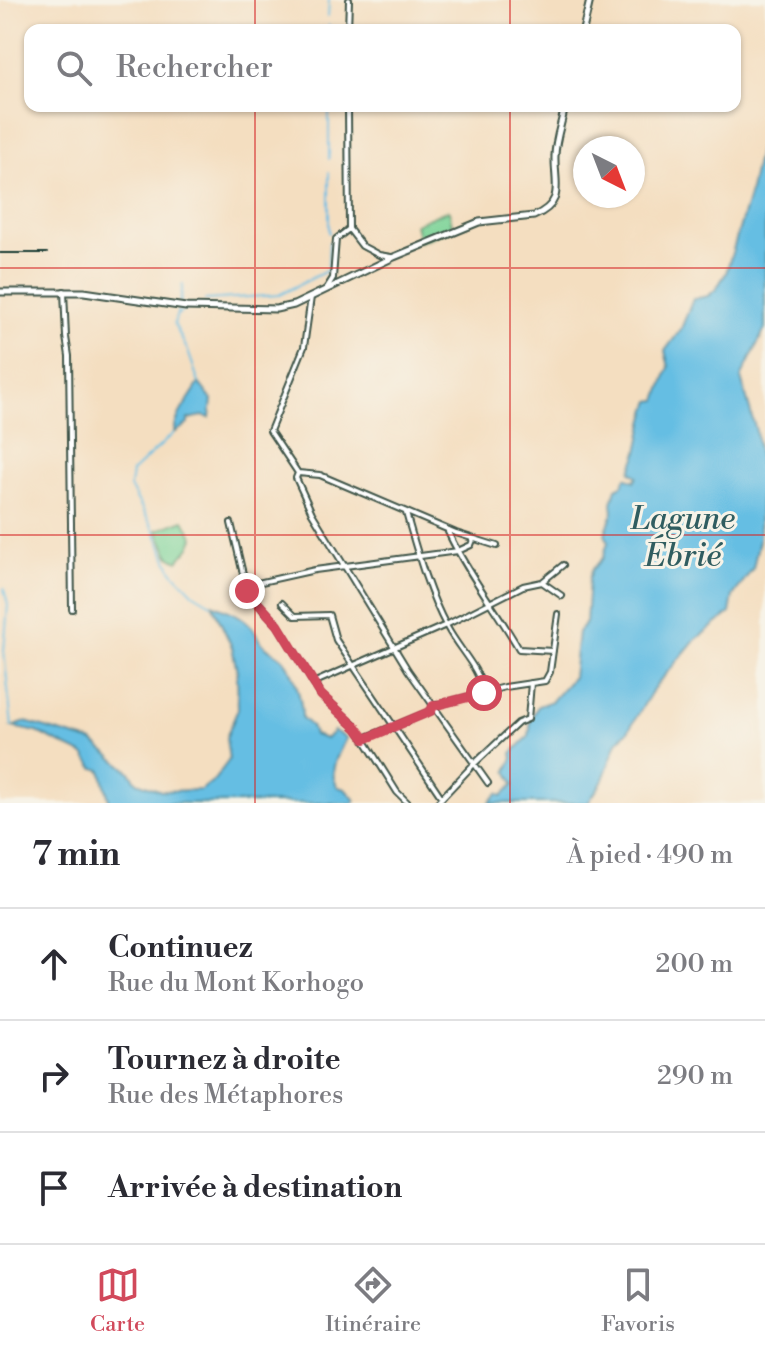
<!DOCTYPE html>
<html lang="fr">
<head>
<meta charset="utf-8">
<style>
	body { margin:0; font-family:"Libre Bodoni",serif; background:#f2f2f3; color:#2b2b33 }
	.compass { position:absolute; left:573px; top:136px; width:72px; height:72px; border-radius:50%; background:#fff; box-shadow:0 2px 6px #0004; rotate:138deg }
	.stop { position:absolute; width:24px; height:24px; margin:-18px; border:6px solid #d1495b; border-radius:50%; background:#fff }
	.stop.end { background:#d1495b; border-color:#fff; box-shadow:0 2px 8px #0008 }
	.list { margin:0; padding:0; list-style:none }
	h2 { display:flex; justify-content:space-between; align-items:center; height:104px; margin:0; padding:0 32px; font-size:34px }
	h2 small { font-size:26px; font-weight:400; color:#7c7c81 }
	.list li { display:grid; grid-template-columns:52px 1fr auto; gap:24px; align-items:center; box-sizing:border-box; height:112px; padding:0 32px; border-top:2px solid #e1e1e2 }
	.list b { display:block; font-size:30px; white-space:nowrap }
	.list p { margin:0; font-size:26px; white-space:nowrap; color:#7c7c81 }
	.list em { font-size:26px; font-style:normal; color:#7c7c81 }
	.icon { flex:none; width:44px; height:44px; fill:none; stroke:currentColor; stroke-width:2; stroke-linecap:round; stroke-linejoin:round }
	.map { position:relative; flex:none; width:765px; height:803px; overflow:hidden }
	.search { position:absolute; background:#fff; box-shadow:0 2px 6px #0004; left:24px; right:24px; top:24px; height:88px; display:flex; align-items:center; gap:20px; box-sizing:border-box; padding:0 28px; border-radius:16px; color:#7c7c81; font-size:30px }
	.sheet { height:440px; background:#fff }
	nav { display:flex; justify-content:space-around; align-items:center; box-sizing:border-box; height:112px; border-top:2px solid #e1e1e2; background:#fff; font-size:22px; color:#7c7c81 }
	nav a { display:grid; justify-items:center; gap:4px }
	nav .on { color:#d1495b }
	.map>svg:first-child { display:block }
</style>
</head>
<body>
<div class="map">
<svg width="765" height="803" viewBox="0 0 765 803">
	<rect width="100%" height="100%" fill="#f7f3e8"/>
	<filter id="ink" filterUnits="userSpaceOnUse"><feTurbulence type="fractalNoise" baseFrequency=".0125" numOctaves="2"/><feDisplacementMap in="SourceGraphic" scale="16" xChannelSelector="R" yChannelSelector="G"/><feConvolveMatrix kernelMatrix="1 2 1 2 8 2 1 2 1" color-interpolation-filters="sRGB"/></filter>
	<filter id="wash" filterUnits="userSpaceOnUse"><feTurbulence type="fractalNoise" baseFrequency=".006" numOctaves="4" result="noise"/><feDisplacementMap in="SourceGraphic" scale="32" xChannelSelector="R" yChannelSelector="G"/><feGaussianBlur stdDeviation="1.8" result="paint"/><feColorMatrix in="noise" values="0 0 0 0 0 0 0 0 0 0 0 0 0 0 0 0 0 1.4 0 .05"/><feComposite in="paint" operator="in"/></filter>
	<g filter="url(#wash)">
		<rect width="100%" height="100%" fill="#f4dec0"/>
		<path fill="#7cd397" stroke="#4e8866" stroke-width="2" d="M449,210L453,229L419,242L415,224Z
			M184,520L194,538L190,547L178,561L169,556L157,530Z"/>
		<path fill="#65bee3" stroke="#427e8c" stroke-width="2" d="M765,116V329L741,378L756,431L761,473L759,540L753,568L733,596L730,613L694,641L654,688L628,731L617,742L602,782L588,803H489L498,793L502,796L514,784L507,771L513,758L512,753L529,736L531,719L538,706L552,701L573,677L578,632L586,623L589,579L592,570L603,558L608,542L605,534L613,512L612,503L616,488L622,485L626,477L634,481L637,476L631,472C633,463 638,455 639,447C643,430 644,417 651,401L657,400L669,367L665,351L681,329L693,299L708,296L716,289L726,273L749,196Z
			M199,383L212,400L210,418L203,416L188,419V424L174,433C176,413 189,401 199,383Z
			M212,604C226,610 240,614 250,625C257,631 257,639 264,645C270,651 279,654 284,660C295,673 302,701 302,718L311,726L314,735L326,739L334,731L346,738C338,755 327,771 338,787L345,789L355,800L353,803H110L101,770L94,768L84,755L37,732L12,727L26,722L93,742L129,771L137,782L161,791L201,790L214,780L229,760L226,738L238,709L237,671L232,647Z"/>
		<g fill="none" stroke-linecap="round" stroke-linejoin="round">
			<path stroke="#65bee3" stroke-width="2" d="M328,16L329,0
				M329,25V30
				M329,106V159
				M329,173V233
				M205,300L279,295L328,270L329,242
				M180,304L183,284
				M178,310L174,324L188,351L199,383
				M177,315L189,308
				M174,433L132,472L130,487L155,532L172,571L194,594L211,604
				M4,589L8,605L4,651L12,727"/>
		</g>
	</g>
	<g filter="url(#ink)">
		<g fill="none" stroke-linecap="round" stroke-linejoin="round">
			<g stroke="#3f5549" stroke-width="8">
				<path id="minor" d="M348,30L349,0
					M348,106L349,229L362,246L379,255L391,257
					M326,289L333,278L336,239L349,229
					M64,291L66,337L69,356L72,609
					M311,297L304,347L270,431L298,473L320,475L456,533L497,546
					M298,473L296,478L312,513L408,670L488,783
					M406,513C417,551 428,592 447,627C459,650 479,667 484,693
					M231,523L247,591L278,625L321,695L357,728L397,792L408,803
					M448,532C467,573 496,609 519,649L553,651
					M542,582L562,596
					M244,586L315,570L458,551L471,545L473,540
					M282,603L295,616L329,615L336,640L442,798
					M313,683L446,625L523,586L542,582L563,565
					M365,738L431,711L433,706L505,687L545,681L550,672L558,614
					M437,803L473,765L518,723L528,719L531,683"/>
			</g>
			<g stroke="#3f5549" stroke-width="9">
				<path id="tertiary" d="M583,30L590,0
					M0,292H84L186,307L276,309L294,305L394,257L479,222L534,216C566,202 554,184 555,156C555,140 562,122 565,106"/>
			</g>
			<use href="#minor" stroke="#fff" stroke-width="4"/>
			<use href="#tertiary" stroke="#fff" stroke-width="5"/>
			<path stroke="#1f3d34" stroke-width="2" d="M0,253H47"/>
		</g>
	</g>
	<g fill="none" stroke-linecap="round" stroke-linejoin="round" filter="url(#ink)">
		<path stroke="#d1495b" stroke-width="10" d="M247,591L278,625L321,695L357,728L365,739L431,711L433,706L484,693"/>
	</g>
	<path fill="none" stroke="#d62828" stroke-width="2" stroke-opacity="0.55" d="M255,0V30M510,0V30M255,106V803M510,106V803M0,268H765M0,535H765"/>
	<g text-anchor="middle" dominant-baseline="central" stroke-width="6" stroke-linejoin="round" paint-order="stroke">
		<g font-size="32" font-style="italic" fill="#305d60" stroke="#f7f3e8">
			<text x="683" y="519">Lagune<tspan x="683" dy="37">Ébrié</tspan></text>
		</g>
	</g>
</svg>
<svg class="compass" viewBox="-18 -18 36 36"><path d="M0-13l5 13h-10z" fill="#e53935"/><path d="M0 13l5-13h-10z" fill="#7c7c81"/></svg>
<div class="stop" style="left:484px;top:693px"></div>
<div class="stop end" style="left:247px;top:591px"></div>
<div class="search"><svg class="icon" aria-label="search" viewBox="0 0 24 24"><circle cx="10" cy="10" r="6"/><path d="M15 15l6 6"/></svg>Rechercher</div>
</div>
<section class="sheet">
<h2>7 min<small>À pied · 490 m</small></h2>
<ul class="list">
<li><svg class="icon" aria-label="ahead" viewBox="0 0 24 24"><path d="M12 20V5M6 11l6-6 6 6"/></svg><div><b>Continuez</b><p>Rue du Mont Korhogo</p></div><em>200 m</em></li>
<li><svg class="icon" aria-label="right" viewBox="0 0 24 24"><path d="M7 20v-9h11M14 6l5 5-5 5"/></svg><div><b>Tournez à droite</b><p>Rue des Métaphores</p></div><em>290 m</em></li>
<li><svg class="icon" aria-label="arrive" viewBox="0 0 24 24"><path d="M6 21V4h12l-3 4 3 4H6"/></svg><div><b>Arrivée à destination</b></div></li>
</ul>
</section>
<nav>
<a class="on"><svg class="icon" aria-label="map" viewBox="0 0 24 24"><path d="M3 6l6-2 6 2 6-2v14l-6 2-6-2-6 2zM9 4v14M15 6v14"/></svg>Carte</a>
<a><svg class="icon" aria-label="directions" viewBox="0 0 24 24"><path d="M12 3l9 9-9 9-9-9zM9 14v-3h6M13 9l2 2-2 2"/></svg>Itinéraire</a>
<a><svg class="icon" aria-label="saved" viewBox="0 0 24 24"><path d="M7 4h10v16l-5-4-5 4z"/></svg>Favoris</a>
</nav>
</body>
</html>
